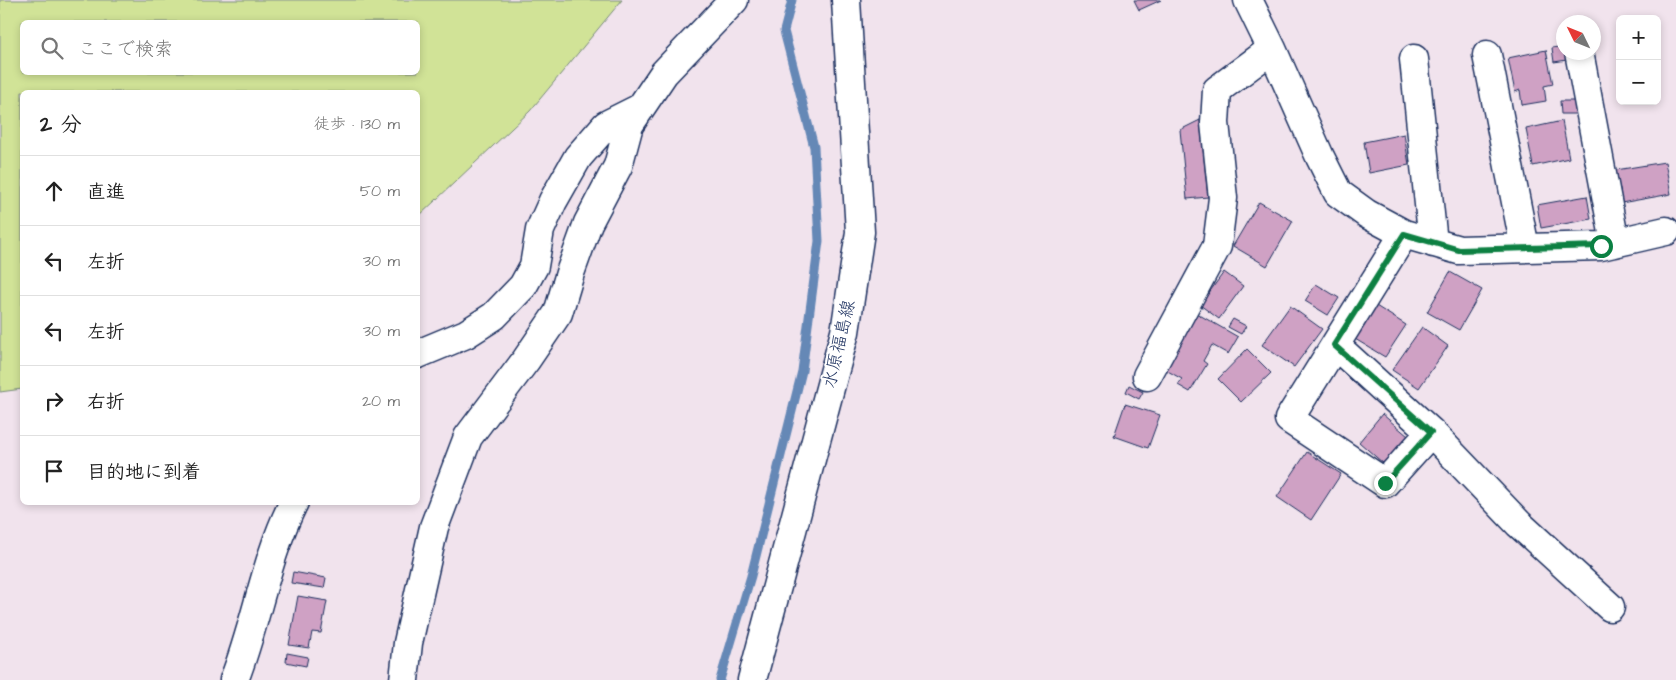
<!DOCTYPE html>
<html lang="ja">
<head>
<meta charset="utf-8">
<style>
	body { margin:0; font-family:"Architects Daughter","Klee One",sans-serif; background:#f2f2f2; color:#222 }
	.controls { position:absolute; right:15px; top:15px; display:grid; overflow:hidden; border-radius:8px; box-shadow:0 2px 8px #0003 }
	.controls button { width:45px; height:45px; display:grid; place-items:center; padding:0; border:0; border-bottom:1px solid #e0e0e0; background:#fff; color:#222; font:25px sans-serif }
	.compass { position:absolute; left:1556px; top:15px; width:45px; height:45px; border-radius:50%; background:#fff; box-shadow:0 2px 8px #0003; rotate:313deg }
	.stop { position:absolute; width:15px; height:15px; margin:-11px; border:4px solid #0b8043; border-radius:50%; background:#fff }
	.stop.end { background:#0b8043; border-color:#fff; box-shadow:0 1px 5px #0008 }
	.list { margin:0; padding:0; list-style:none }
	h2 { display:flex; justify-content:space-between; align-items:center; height:65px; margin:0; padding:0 20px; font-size:21px }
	h2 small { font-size:16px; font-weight:400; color:#767676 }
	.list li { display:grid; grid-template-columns:32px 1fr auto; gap:15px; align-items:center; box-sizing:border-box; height:70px; padding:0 20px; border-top:1px solid #e0e0e0 }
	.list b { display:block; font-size:19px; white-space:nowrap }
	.list em { font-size:16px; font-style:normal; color:#767676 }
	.icon { flex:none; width:28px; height:28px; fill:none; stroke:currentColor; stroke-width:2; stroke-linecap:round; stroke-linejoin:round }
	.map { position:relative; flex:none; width:1676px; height:680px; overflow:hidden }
	.search { position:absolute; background:#fff; box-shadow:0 2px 8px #0003; left:20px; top:20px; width:400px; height:55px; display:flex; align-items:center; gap:12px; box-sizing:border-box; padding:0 18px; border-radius:8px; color:#767676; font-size:19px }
	.panel { position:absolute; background:#fff; box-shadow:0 2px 8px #0003; left:20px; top:90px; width:400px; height:415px; border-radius:8px }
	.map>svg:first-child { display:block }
</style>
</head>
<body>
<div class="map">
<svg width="1676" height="680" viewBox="0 0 1676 680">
	<rect width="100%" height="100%" fill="#f1e3ed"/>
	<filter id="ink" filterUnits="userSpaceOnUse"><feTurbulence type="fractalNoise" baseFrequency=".02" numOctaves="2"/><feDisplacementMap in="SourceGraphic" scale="10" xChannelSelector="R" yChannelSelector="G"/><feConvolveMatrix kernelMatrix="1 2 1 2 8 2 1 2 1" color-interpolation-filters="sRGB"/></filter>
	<g filter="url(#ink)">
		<path fill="#d1e397" stroke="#76897a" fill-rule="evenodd" d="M0,0H622L530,111L418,217V92H22V389L0,392ZM22,22H418V72H22Z"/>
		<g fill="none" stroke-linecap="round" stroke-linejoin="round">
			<path stroke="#6588b6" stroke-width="9" d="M720,680L751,576L802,371L819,241L814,147L784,31L792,0"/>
		</g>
		<path fill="#cfa1c4" stroke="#1b2f5e" d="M1134,0H1161L1139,10Z
			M1564,46V52H1567V60L1554,62L1552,48Z
			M1546,50L1553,84L1544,86L1546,101L1522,105L1520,90L1515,92L1508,58Z
			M1560,101H1575L1576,114H1561Z
			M1200,120L1208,197L1187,199L1180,130Z
			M1562,121L1569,158L1533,166L1526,129Z
			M1404,134L1409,165L1369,173L1364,142Z
			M1665,162L1671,194L1621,203L1616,170Z
			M1587,196L1591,219L1541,228L1537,205Z
			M1259,202L1293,221L1267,266L1233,246Z
			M1224,272L1243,286L1219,319L1200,305Z
			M1450,272L1482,290L1459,330L1427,312Z
			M1316,284L1339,298L1328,315L1305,301Z
			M1290,306L1322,329L1294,367L1262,345Z
			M1376,306L1406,325L1385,357L1355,339Z
			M1196,313L1238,337L1228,354L1212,345L1203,361L1207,364L1190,392L1178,385L1182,379L1164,369Z
			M1233,319L1246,326L1241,334L1228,327Z
			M1422,327L1448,346L1419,388L1392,370Z
			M1247,349L1271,373L1241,402L1218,379Z
			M1129,385L1143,392L1139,399L1126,392Z
			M1125,404L1160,415L1148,448L1114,436Z
			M1382,414L1408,436L1384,464L1359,442Z
			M1307,452L1341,474L1311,520L1277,497Z
			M293,572L326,578L324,588L291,583Z
			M298,596L327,601L321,633L312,632L309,648L289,645Z
			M287,653L308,657L306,666L286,662Z"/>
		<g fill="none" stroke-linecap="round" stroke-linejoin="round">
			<g stroke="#1b2f5e" stroke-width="31">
				<path id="street" d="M1248,0L1272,49L1320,157L1338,193L1367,214L1404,234L1459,250L1601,246L1666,231
					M1579,52L1615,243
					M1487,55L1525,248
					M1414,59L1433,243
					M1404,234L1289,419L1385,483L1431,432
					M1335,345L1431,432L1519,524L1610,607
					M418,354L466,334L494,316L523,286L534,266L540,230L553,201L578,157L606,125L640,108
					M1147,376L1217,246L1223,198L1215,123L1217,90L1272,49
					M234,680C257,622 265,559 294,502
					M404,680L408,643L434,527L468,437L526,360L558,313L570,273L588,223L618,166L629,125L664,73L734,0"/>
			</g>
			<g stroke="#1b2f5e" stroke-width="31">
				<path id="secondary" d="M752,680L845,332L860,232L846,0"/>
			</g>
			<use href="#street" stroke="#fff" stroke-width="28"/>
			<use href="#secondary" stroke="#fff" stroke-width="28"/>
		</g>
	</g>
	<g fill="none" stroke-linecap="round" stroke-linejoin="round" filter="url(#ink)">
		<path stroke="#0b8043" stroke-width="6" d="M1385,483L1431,432L1334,345L1404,234L1459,250L1601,246"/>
	</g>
	<g text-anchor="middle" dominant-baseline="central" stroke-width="4" stroke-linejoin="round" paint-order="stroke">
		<g font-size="18" fill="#1b2f5e" stroke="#fff">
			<text transform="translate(839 344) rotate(-77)">水原福島線</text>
		</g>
	</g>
</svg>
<div class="controls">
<button>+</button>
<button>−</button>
</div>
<svg class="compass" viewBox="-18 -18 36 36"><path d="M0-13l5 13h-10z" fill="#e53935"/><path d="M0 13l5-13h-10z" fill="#767676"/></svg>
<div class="stop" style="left:1601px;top:246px"></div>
<div class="stop end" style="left:1385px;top:483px"></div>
<div class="search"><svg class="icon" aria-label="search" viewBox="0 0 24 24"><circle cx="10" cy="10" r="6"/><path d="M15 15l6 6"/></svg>ここで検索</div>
<section class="panel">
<h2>2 分<small>徒歩 · 130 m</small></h2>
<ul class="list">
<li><svg class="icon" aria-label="ahead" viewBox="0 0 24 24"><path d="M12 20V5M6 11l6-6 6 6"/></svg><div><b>直進</b></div><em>50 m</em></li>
<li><svg class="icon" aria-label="left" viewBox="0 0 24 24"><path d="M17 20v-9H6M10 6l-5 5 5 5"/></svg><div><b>左折</b></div><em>30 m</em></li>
<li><svg class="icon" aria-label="left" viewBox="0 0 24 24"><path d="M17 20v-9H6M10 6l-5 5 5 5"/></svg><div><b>左折</b></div><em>30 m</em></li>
<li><svg class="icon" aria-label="right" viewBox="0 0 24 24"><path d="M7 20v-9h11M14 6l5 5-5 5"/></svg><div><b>右折</b></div><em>20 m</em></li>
<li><svg class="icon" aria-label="arrive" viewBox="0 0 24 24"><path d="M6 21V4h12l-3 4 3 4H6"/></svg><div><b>目的地に到着</b></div></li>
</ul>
</section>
</div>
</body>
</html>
